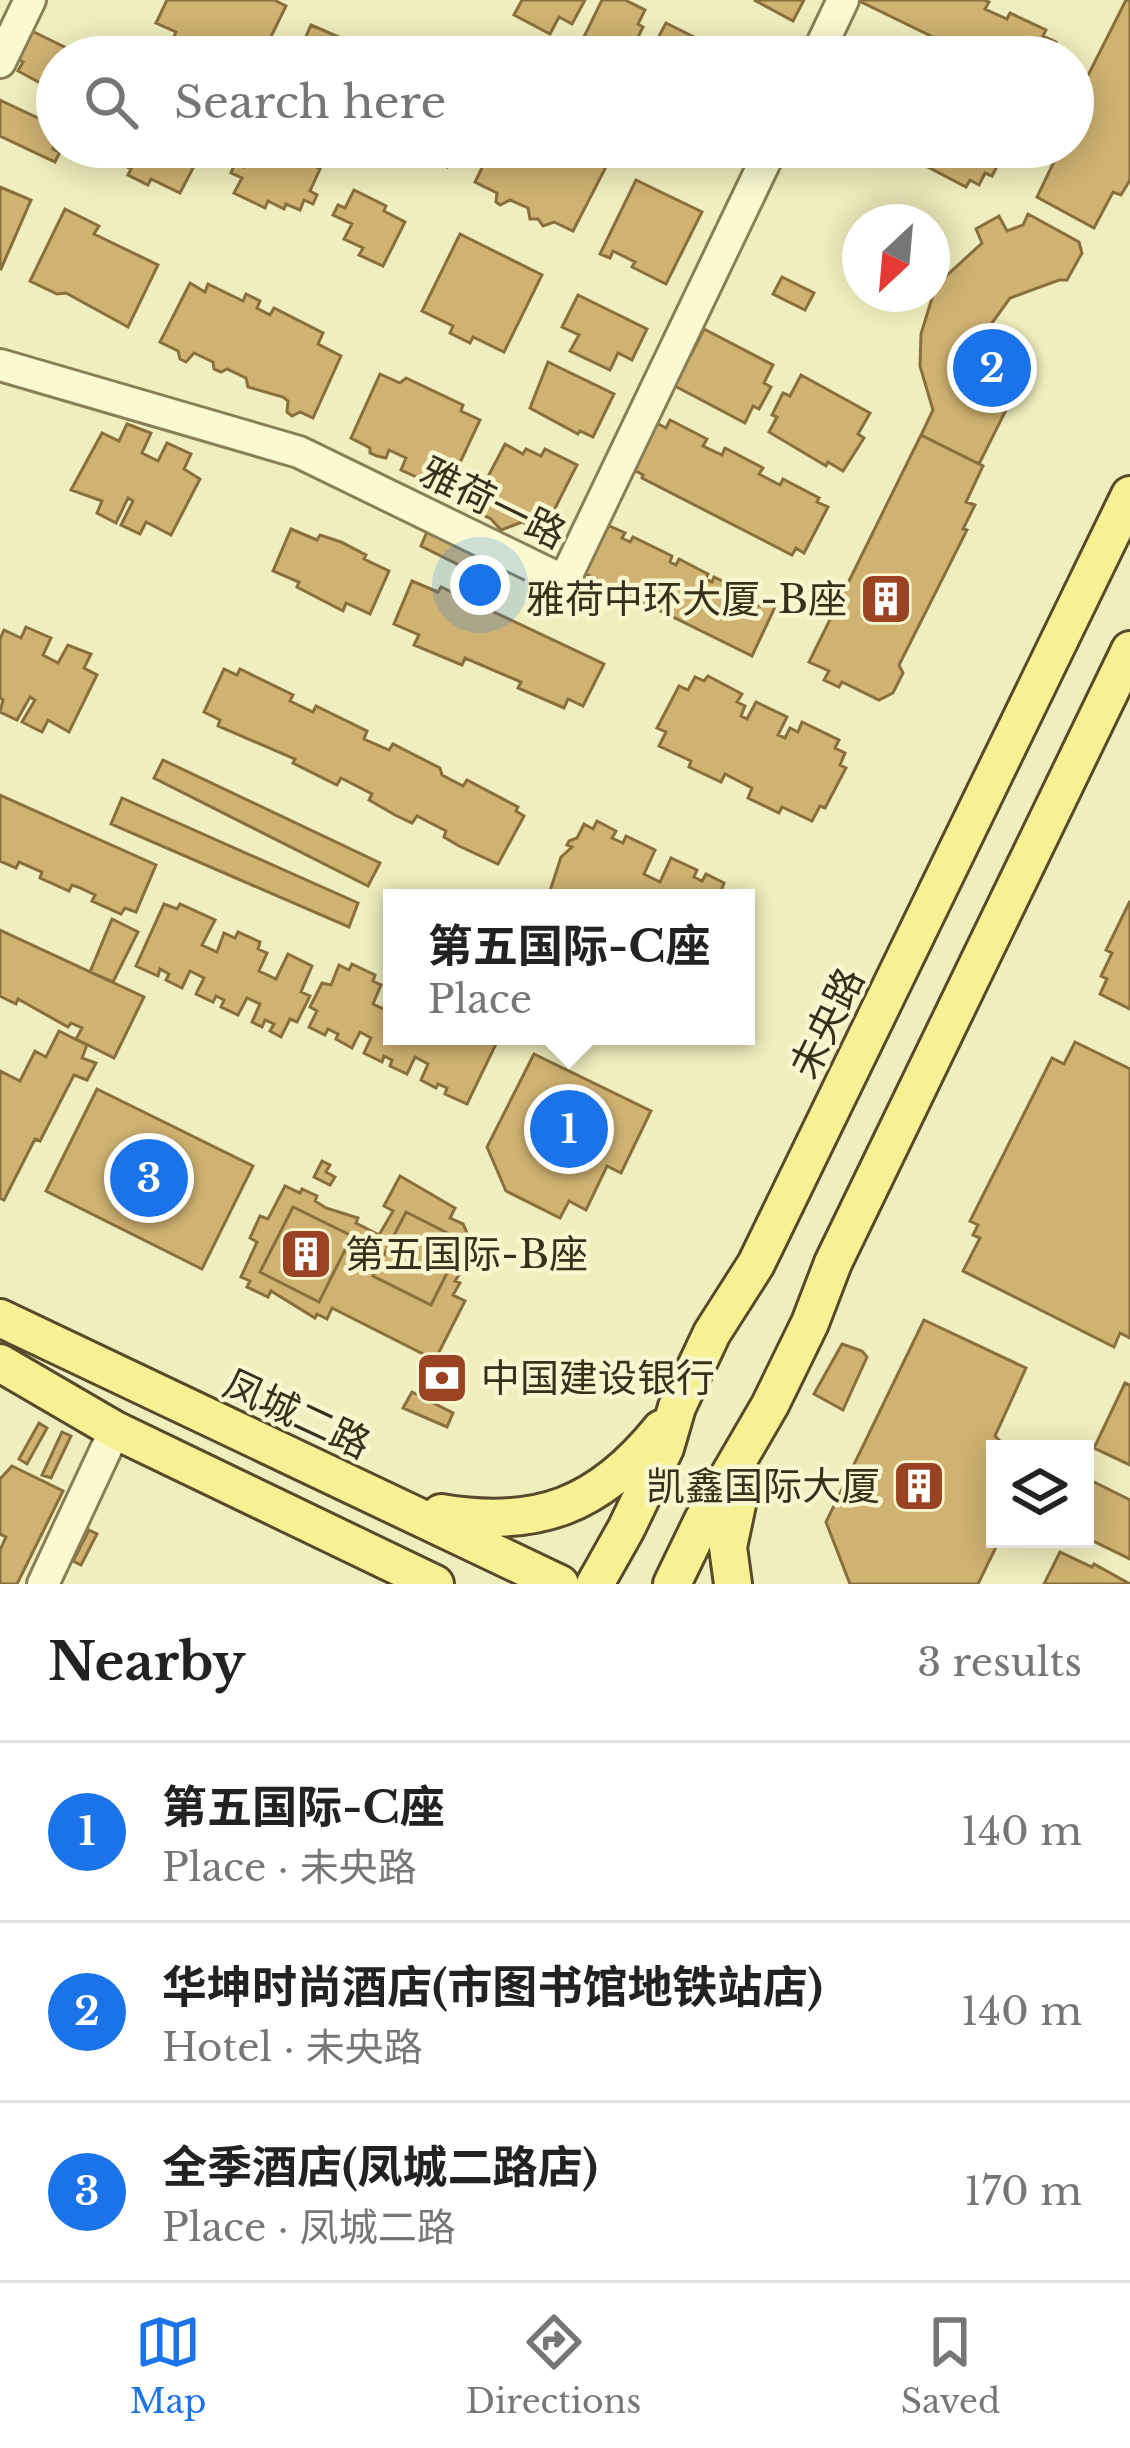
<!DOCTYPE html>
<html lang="en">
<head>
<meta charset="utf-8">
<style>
	body { margin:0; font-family:"Libre Baskerville","Noto Sans SC",serif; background:#f6f6f6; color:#222 }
	.controls { position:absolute; right:36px; bottom:36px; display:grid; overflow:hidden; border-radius:0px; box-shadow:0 6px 30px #0003 }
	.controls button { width:108px; height:108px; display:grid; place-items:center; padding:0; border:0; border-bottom:3px solid #e0e0e0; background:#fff; color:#222; font:60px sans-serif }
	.compass { position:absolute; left:842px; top:204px; width:108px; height:108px; border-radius:50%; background:#fff; box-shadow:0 6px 30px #0003; rotate:206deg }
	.you { position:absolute; left:480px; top:585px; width:42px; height:42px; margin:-30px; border:9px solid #fff; border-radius:50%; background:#1a73e8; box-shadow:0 0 0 18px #1a73e833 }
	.badge { display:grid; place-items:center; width:78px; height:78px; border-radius:50%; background:#1a73e8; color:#fff; font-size:39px; font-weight:700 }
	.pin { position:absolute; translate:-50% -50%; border:6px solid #fff; box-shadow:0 3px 12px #0006 }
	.popup { position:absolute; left:383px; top:889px; width:372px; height:156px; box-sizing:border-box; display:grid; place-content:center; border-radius:0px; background:#fff; filter:drop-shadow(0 3px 9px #0005); font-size:39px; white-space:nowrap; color:#767676 }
	.popup b { font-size:45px; color:#222 }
	.popup::after { content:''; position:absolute; left:50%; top:100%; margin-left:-24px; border:24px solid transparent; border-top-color:#fff }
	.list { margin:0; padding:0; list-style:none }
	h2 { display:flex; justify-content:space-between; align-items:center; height:156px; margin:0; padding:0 48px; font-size:51px }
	h2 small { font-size:39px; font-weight:400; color:#767676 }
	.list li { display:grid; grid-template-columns:78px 1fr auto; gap:36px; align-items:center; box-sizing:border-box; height:180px; padding:0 48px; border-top:3px solid #e0e0e0 }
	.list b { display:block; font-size:45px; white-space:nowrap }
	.list p { margin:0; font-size:39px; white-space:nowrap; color:#767676 }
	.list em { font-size:39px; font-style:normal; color:#767676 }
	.icon { flex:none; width:66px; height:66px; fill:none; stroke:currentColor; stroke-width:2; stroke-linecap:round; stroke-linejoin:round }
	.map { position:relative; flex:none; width:1130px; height:1584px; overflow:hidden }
	.search { position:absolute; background:#fff; box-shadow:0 6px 30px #0003; left:36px; right:36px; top:36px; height:132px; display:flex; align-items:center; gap:30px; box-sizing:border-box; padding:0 42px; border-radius:66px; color:#767676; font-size:45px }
	.sheet { height:696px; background:#fff }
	nav { display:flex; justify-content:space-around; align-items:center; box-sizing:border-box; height:168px; border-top:3px solid #e0e0e0; background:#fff; font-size:33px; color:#767676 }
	nav a { display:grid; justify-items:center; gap:6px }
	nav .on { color:#1a73e8 }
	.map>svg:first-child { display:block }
</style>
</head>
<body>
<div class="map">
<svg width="1130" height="1584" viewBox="0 0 1130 1584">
	<rect width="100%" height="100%" fill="#f0eebe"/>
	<path fill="#d0b272" stroke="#896f3b" stroke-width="3" d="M167,0H274L286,6L261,57H218L187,39L184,46L172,41L176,32L156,23Z
		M522,0H585L572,24L559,17L550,34L514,15Z
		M602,0H625L645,10L638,24L643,27L628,57H594L578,49Z
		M754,0H804L793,21Z
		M857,0H984L989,2L985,9L1007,19L1010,13L1046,30L1043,36L1056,42L1049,57H974Z
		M1126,0H1130V180L1121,195L1113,192L1094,228L1037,197L1061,147H1073V105Z
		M666,23L710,45L704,57H648Z
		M311,25L378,54L377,57H297Z
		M32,31L85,57H57V92L18,71L23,62L17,59Z
		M733,44L757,57H726Z
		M0,100L57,127L53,149L60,152L55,162L0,136Z
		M102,147H204L180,193L151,179L148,185L128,175L131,169L99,153Z
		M253,147L274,154L271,160L283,165L286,160L296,165L299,159L320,169L310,191L317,195L313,204L304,200L300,210L286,204L284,209L268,201L265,208L234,193L242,178L231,173L235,163L244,167Z
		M383,147H456L447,167L413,152L410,159Z
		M492,147H576L608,163L573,231L554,222L543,226L538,219H530L528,208L510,200L500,205L496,202L497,193L475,182Z
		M911,147H998L1004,153L992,176L985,173L979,185L970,180L966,187L907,156Z
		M636,180L702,212L666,284L632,267L635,262L613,251L610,258L600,254Z
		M0,187L31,200L1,269H0Z
		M354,190L386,206L384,211L405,222L383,266L359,255L363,248L344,239L352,224L333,215L338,205L345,208Z
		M65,209L99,226L94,234L158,265L128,327L66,293L57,294L30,281Z
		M1028,214L1079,242L1082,253L1067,280H1059L1010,298L984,334L982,365L987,380L1007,408L979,464L921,435L933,410L920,366L921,334L933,295L944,278L982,243L976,229L999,216L1007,231L1023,225Z
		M460,234L542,275L504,352L473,337L470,343L450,333L453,326L422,311Z
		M782,277L814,293L805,310L773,294Z
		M190,283L205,292L208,284L243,301L246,294L260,301L257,308L270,315L274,308L323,333L318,344L341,356L313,418L300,412L292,416L287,412L288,401L283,397L248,387L246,378L227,369L221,372L214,369L213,362L194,353L186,362L180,359L178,351L160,342Z
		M578,295L647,329L632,360L618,353L610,370L570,351L579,335L562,327Z
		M704,329L773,365L764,383L771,387L759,409L753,406L745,423L673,385L683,351L691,355Z
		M548,362L614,394L593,437L580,431L578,434L530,408Z
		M380,374L400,383L406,378L463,405L461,411L480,420L450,484L427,474L421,479L401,470L406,458L389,450L386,458L377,456L370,453V448L351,438Z
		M801,375L870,413L858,434L864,438L843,471L828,462L826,466L769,432L777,417L772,415L783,393L790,396Z
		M651,420L666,428L670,420L707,439L703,446L722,455L725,448L763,468L759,474L780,485L783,479L819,498L817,502L828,507L804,553L796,548L792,555L642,478L643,475L627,466Z
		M127,424L151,433L142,453L158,461L167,443L191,454L184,469L200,479L171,535L146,522L140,534L121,525L133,501L128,498L116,523L97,513L102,501L71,490L102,433L119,441Z
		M921,435L983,466L966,502L975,505L963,529L967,530L899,665L903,673L893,693L879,700L842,682L839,687L824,680L829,671L809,662Z
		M505,444L523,454L526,449L541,456L545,449L577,465L543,532L522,522L501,530L491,519L471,509Z
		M605,524L625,533L622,538L630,542L633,537L672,556L670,562L676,565L679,559L708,574L705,579L712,582L714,577L755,597L752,602L760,606L763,601L775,607L752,656L582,572Z
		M429,527L504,565L495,583L421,546Z
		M291,529L317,540L320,535L341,542L366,555L364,559L389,571L370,614L346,603L343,611L297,587L299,582L273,571Z
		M412,581L438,592L441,587L604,664L583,706L568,699L564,708L518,688L521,682L465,658L462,665L414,645L419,635L394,624Z
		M26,627L51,638L43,655L58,663L68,645L91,654L84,668L97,675L69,732L48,720L42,732L22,722L35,700L30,697L17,720L0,712L3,700L0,698V639L4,630L21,638Z
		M224,669L237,675L240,669L293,695L290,701L313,712L316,706L367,731L364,739L389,750L393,744L440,768L442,775L463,786L467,780L518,807L516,811L524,816L498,864L459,846L444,837L446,831L417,816L412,823L395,815L369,800L372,794L341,778L337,785L293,763L295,759L218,726L220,720L204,712Z
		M708,676L742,694L737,702L745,706L741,716L747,719L756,702L787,717L778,735L785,738L790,728L798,732L802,722L839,740L835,748L845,753L840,765L846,768L825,808L820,806L812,821L782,807L779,813L748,798L752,788L725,774L721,782L689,767L691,761L659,746L666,732L657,728L679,686L688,690L695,677L704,681Z
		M163,760L380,863L368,886L154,778Z
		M0,795L156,865L136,912L125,908L121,914L92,901L95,895L78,887L72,885L69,891L40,878L42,872L19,862L16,868L0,861Z
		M122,798L358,903L349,927L111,824Z
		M597,821L616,831L612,838L623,843L626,836L655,850L644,874L660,882L671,858L697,870L694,877L702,881L706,874L724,883L721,891L735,898H540L549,894L561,857L572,847L567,845L569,841L577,838L584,824L593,829Z
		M1130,901V1009L1100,994L1107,979L1101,976L1112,953L1106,950Z
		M164,904L177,909L180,904L215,920L202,945L217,952L224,933L235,938L238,932L260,942L258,949L267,953L259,971L276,979L288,954L312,966L301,992L310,996L297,1022L290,1019L281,1037L270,1031L274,1024L265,1020L262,1027L252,1022L260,1004L247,998L238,1015L221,1007L224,1000L216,996L213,1002L196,994L204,978L190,971L182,988L166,980L169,974L160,969L158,976L136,966Z
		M112,919L138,932L113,982L90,972Z
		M0,930L144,997L114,1058L76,1039L82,1028L71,1023L68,1027L18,999L16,1004L0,996Z
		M352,964L375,975L373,981L381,985L373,1004L386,1010L392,996V1036H486L497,1042L467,1104L445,1094L447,1088L438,1084L436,1088L421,1080L428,1064L415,1057L407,1074L390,1066L392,1060L384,1056L382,1062L364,1053L371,1038L360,1032L352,1048L336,1039L338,1034L328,1029L325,1035L309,1027L317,1011L310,1007L322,983L331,985L339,965L349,970Z
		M59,1031L87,1045L82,1058L96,1063L87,1080L74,1075L40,1141L35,1139L4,1200L0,1198V1071L20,1081L35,1051L46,1057Z
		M1075,1042L1130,1069V1338L1120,1333L1114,1347L963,1271L980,1238L973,1235L978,1225L970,1221L1052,1058L1064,1064Z
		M534,1054L651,1111L621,1173L607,1166L586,1210L569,1201L560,1218L506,1191L487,1147Z
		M97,1089L253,1166L202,1269L46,1191Z
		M322,1161L330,1165L326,1172L335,1177L330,1185L314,1177Z
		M400,1176L455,1208L450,1218L463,1224L475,1251L455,1281L460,1283L453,1295L465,1301L435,1360L332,1308L327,1319L317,1314L315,1318L271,1291L268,1297L247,1287L250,1281L241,1277L257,1242L250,1238L260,1216L268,1219L285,1186L300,1193L302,1189L317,1196L315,1201L326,1208L358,1218L356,1223L379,1235L393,1211L384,1206Z
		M293,1207L352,1236L319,1302L260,1272Z
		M406,1212L463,1241L431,1305L373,1276Z
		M924,1320L1026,1368L995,1436L1008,1449H995V1539H1000L978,1584H850L826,1522Z
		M842,1344L862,1351L867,1357L843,1410L814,1394Z
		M1125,1383L1130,1385V1465L1094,1448Z
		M412,1392L453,1413L447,1427L403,1408Z
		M39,1423L47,1428L27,1464L19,1459Z
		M62,1432L71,1436L51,1478L42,1475Z
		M12,1466L63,1491L17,1584H0V1550L6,1537L0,1534V1479Z
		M1090,1480L1130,1500V1559L1085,1537V1491Z
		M89,1530L97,1534L81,1565L73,1561Z
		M1060,1552L1092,1567L1094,1564L1130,1584H1044Z"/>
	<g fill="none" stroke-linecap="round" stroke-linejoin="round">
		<g stroke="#897f56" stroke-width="36">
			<path id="minor" d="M816,57L843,0
				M0,62L30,0
				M0,365L299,452L564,581L772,147
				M43,1584L115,1430"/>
		</g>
		<g stroke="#564a2b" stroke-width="42">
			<path id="major" d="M0,1318L560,1584
				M0,1363L115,1430L435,1584
				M441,1513C537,1529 599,1506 661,1429
				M595,1584L626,1529L665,1448L677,1407L712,1333L756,1264L1130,495
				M672,1584L703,1520L770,1405L810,1323L833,1263L1130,650
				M733,1584L728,1547L743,1476"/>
		</g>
		<use href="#minor" stroke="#faf9d1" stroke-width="30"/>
		<use href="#major" stroke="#f6f293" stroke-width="36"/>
	</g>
	<defs>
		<g id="building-square" transform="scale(2.7)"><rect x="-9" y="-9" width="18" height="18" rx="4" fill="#9a4323" stroke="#f7f6ce"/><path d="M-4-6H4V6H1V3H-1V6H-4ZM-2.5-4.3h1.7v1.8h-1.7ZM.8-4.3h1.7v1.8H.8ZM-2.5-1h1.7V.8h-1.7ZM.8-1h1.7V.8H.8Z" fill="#fff"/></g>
		<g id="bank-square" transform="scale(2.7)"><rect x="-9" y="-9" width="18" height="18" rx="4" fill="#9a4323" stroke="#f7f6ce"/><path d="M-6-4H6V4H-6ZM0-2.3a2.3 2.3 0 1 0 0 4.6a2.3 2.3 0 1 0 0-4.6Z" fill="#fff"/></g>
	</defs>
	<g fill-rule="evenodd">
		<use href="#building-square" x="886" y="599"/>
		<use href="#building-square" x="306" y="1254"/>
		<use href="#bank-square" x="442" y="1378"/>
		<use href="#building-square" x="919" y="1486"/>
	</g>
	<g text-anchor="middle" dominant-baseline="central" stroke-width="9" stroke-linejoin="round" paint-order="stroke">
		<g font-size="39" fill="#37301b" stroke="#f7f6ce">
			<text transform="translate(493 503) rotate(26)">雅荷一路</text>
			<text transform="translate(827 1023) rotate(-64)">未央路</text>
			<text transform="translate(297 1414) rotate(25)">凤城二路</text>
		</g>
		<g font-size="39" fill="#37301b" stroke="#f7f6ce" text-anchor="end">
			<text x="847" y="599">雅荷中环大厦-B座</text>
			<text x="345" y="1254" text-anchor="start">第五国际-B座</text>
			<text x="481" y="1378" text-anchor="start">中国建设银行</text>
			<text x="880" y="1486">凯鑫国际大厦</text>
		</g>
	</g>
</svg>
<div class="controls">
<button><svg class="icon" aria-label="layers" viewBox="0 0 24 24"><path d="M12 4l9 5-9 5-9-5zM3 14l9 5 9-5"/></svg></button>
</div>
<svg class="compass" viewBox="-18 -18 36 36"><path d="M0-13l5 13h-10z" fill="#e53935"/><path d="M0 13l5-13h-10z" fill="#767676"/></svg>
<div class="you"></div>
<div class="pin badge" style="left:569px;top:1129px">1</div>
<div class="popup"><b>第五国际-C座</b>Place</div>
<div class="pin badge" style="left:992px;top:368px">2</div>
<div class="pin badge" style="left:149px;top:1178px">3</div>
<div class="search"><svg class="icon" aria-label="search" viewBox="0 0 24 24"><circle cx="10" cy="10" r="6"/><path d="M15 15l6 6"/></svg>Search here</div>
</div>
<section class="sheet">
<h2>Nearby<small>3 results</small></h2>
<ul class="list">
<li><span class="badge">1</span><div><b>第五国际-C座</b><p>Place · 未央路</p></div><em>140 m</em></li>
<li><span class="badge">2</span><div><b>华坤时尚酒店(市图书馆地铁站店)</b><p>Hotel · 未央路</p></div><em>140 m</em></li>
<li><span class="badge">3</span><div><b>全季酒店(凤城二路店)</b><p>Place · 凤城二路</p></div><em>170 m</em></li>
</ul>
</section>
<nav>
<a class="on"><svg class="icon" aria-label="map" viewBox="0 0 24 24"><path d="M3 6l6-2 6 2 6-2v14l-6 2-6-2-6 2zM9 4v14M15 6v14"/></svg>Map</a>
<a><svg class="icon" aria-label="directions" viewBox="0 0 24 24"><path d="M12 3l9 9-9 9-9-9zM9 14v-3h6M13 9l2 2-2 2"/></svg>Directions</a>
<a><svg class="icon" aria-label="saved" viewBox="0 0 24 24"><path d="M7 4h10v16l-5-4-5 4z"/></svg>Saved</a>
</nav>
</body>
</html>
